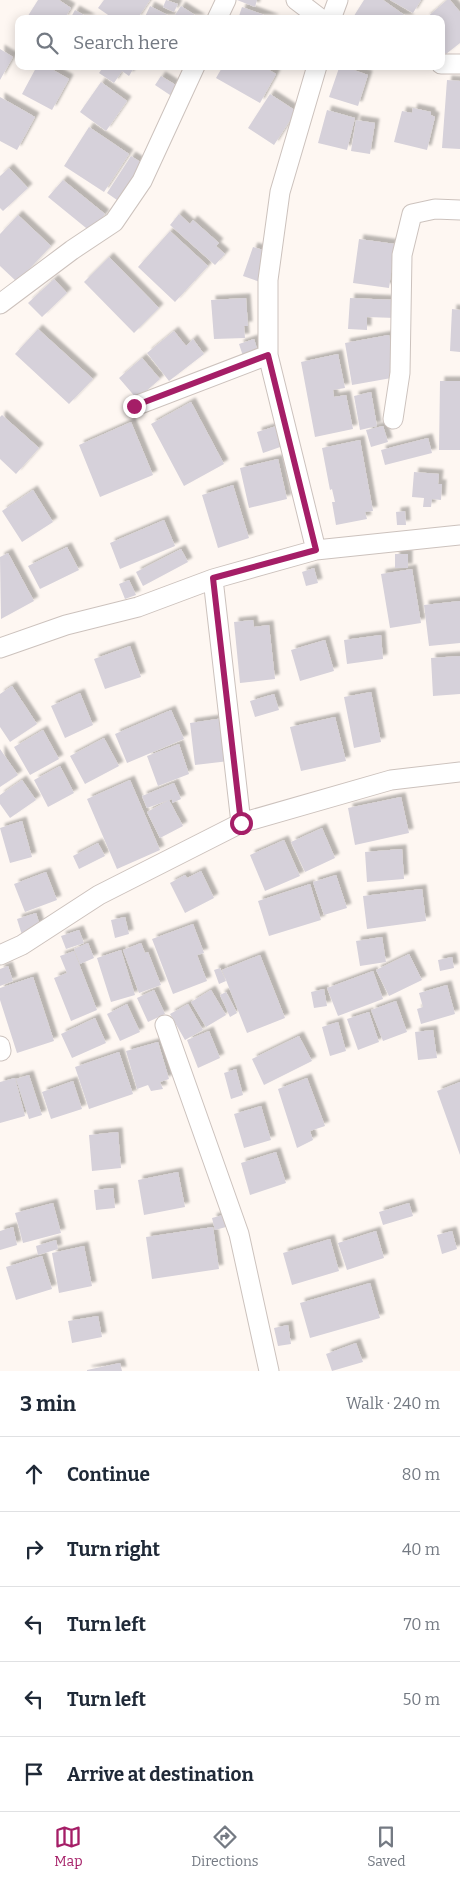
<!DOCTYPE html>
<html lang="en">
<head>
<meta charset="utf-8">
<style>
	body { margin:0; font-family:Bitter,serif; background:#f6f6f7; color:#1f2937 }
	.stop { position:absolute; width:15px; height:15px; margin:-11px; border:4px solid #a51e67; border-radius:50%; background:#fff }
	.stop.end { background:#a51e67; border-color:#fff; box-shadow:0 1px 5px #0008 }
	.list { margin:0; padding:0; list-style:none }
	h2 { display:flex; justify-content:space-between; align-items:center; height:65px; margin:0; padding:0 20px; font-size:21px }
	h2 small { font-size:16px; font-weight:400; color:#747a83 }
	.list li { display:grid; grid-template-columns:32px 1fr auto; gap:15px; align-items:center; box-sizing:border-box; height:75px; padding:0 20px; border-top:1px solid #e0e1e3 }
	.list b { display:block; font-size:19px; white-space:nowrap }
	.list em { font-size:16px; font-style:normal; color:#747a83 }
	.icon { flex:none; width:28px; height:28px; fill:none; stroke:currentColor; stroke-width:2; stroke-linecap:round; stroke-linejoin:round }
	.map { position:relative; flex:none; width:460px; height:1371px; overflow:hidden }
	.search { position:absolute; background:#fff; box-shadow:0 2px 12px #0003; left:15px; right:15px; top:15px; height:55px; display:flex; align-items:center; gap:12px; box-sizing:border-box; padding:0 18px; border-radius:10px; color:#747a83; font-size:19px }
	.sheet { height:440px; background:#fff }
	nav { display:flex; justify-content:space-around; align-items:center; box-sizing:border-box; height:70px; border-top:1px solid #e0e1e3; background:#fff; font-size:14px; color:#747a83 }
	nav a { display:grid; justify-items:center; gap:2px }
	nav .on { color:#a51e67 }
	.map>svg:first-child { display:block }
</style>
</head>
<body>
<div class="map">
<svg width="460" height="1371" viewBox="0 0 460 1371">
	<defs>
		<filter id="shadow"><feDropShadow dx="4.5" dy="-4.5" stdDeviation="1" flood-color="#0004"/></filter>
	</defs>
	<rect width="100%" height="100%" fill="#fef7f2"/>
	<path fill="#d6d1da" filter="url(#shadow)" d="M38,0H59L71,8L64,19H26Z
		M104,0H150L137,19H114L98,8Z
		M166,0L178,4L174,12L163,7Z
		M237,0H257L255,7Z
		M364,0H383L410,19H352Z
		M390,0H421L413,13Z
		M447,0H450L460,12V43L446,54L441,48V19H425Z
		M150,6L175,19H144Z
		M181,6L201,19H182L175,15Z
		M242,7L275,19H238Z
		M75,10L91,19H70Z
		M0,49L13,57L0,80Z
		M37,66H46L69,79L52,110L22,94Z
		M104,66H135L129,76L122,71L114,83L99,73Z
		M223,66H262L276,74L260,103L216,78Z
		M335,66H349L348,68L368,75L358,106L329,97L339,68Z
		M161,76L179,87L173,97L155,85Z
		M447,80L460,81V149L442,148Z
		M101,82L127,101L106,131L80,112Z
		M270,94L296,111L274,145L248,128Z
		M0,97L35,117L17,150L0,141Z
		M413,108L431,112V115L435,117L427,150L394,142L402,111L412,113Z
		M327,110L355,118L347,150L318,143Z
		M356,120L375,123L370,154L351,151Z
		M89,127L129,154L104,192L64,166Z
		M131,156L142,163L117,200L107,193Z
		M9,168L28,188L3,211L0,208V176Z
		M63,180L105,214L91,232L48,197Z
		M179,214L190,224L193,220L219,243L216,246L225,254L215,265L170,225Z
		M18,215L51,246L17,282L0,266V234Z
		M170,231L208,266L175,302L138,267Z
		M359,239L395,244L389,288L353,283Z
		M253,247L270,252L260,282L243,276Z
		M109,257L159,308L134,333L84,282Z
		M54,279L67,293L42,317L28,303Z
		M246,298L248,326H244L245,338L214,339L211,300Z
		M350,298L395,300V318L367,317V330L348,329Z
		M452,309L460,310V352L450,351Z
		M38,329L93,379L69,404L15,354Z
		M174,331L186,346L193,339L204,354L169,381L147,353Z
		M389,335L397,377L352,385L345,343Z
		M254,339L258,352L243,356L239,344Z
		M338,354L345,388L333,390L334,397L346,395L353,429L315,437L301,362Z
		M142,358L160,379L137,399L119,378Z
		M440,381H460V450H439Z
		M371,392L377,426L360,430L354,396Z
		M191,402L224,464L184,486L151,424Z
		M2,415L39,448L16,474L0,459V417Z
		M131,422L153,475L100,497L79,445Z
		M280,425L286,445L263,453L257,432Z
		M383,426L388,442L371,447L366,430Z
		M428,438L432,453L385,465L381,450Z
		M360,440L373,511L365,512L367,519L336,525L332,502H335L332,489L330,490L322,448Z
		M278,459L287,499L249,508L240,468Z
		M414,472L439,474L438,484H442L441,500L432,499L431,507H423L424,498L412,497Z
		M233,485L249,538L218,548L202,495Z
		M33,490L53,522L22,542L2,511Z
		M405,511L406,525H397L396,512Z
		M164,520L175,546L120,569L110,543Z
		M67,547L79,570L40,589L28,566Z
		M181,549L188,562L143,586L136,572Z
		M8,553L34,601L1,619L0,557Z
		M395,554H408V568H395Z
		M314,568L318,583L306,586L302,572Z
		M412,569L421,623L390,628L381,574Z
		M129,580L136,595L125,599L119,584Z
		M460,601V643L429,646L424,605Z
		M253,620L254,627L269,625L275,679L240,683L234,622Z
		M381,635L383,659L347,664L344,640Z
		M325,640L334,671L300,681L291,650Z
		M130,646L141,677L105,689L94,659Z
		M460,656V694L433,696L431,658Z
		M12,686L37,724L10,742L0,727V694Z
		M371,692L381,742L354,748L344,697Z
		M80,693L93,725L65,738L51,706Z
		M274,694L279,710L255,717L250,701Z
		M171,710L184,739L127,763L115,734Z
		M335,717L346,761L301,771L290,727Z
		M224,718L229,761L195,765L190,723Z
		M43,730L59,759L30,775L14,747Z
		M104,738L119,766L85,784L70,756Z
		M179,744L189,774L158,786L147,756Z
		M0,749L18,775L0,787Z
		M60,766L74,793L48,807L34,780Z
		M22,780L36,800L10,818L0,804V795Z
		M130,780L160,850L117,869L87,799Z
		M174,783L181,799L172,803V799L147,808L142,796Z
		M401,797L409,833L355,845L348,808Z
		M169,800L183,826L160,838L147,812Z
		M22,821L32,857L10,863L0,828Z
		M322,828L335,858L305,872L291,842Z
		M284,840L300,876L265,891L250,855Z
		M98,843L105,856L79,869L73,856Z
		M402,849L404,879L367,882L365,852Z
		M201,871L214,898L185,913L170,883L185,875L187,878Z
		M46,872L57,900L25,912L14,884Z
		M336,875L347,908L324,915L313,882Z
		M310,884L321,920L269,936L258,901Z
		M422,889L426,921L367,929L363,896Z
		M36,913L41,929L22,935L17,919Z
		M125,917L129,934L115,938L111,920Z
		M193,924L204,953L197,955L207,981L173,994L152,939Z
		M79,930L84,943L66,949L61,936Z
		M382,937L386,962L360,966L356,941Z
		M88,943L94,958L80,964L74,949Z
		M141,943L145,953L148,952L161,985L139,993L123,950Z
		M121,950L135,995L111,1002L97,958Z
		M74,951L97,1010L71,1021L54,978L67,973L60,956Z
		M409,954L422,980L389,996L376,970Z
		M260,955L285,1018L247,1033L222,970Z
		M452,957L454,968L440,971L438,960Z
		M8,966L13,981L0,986V969Z
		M220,968L226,981L219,984L214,970Z
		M373,971L383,999L338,1016L327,988Z
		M33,977L54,1041L17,1053L0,1000V988Z
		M447,985L455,1014L421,1024L417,1009L423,1007L419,993Z
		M324,989L327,1006L314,1008L311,992Z
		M154,990L165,1014L148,1022L137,998Z
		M211,990L226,1015L206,1027L191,1002Z
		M226,992L237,1013L230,1017L220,995Z
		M396,1001L407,1032L383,1041L371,1010Z
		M127,1004L140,1032L120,1041L107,1014Z
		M188,1004L203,1030L185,1040L170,1014Z
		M369,1012L379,1042L358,1050L347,1019Z
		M95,1018L106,1043L72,1058L61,1034Z
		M338,1022L346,1051L330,1056L322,1027Z
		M433,1030L437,1058L418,1060L415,1032Z
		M209,1031L220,1058L198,1068L187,1040Z
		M299,1036L312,1061L264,1085L252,1059Z
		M158,1042L169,1079L160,1082L163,1089L151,1091L148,1085L137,1089L126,1051Z
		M119,1052L133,1094L89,1109L75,1067Z
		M236,1069L243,1095L231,1099L224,1073Z
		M29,1075L42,1115L29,1119L16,1079Z
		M15,1078L25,1116L0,1123V1082Z
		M307,1078L325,1126L310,1131L313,1140L297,1148L278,1089Z
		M73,1081L82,1109L51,1119L42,1092Z
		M460,1082V1155L437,1091Z
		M261,1106L271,1140L244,1148L234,1114Z
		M118,1132L121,1168L92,1171L89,1135Z
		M276,1152L286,1183L250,1195L241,1163Z
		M178,1172L185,1207L144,1215L138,1180Z
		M113,1188L115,1208L96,1210L94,1190Z
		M53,1203L61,1233L23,1243L15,1213Z
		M409,1203L413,1216L383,1225L379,1212Z
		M223,1215L226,1227L215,1230L212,1218Z
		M13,1227L17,1245L0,1250V1231Z
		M213,1227L219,1269L152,1279L146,1237Z
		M376,1231L384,1258L347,1270L338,1243Z
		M452,1231L457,1249L442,1254L437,1235Z
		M330,1239L339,1271L292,1285L283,1253Z
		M56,1240L58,1249L38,1255L36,1246Z
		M84,1246L92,1286L59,1293L52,1253Z
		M42,1256L52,1289L16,1300L6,1267Z
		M370,1283L380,1318L310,1338L300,1303Z
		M98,1316L102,1337L72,1343L68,1321Z
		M288,1325L291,1344L278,1346L274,1328Z
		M356,1343L363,1362L332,1371L326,1354Z
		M120,1363L122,1371H87V1370Z"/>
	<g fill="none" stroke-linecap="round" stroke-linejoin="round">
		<g stroke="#ccc2bd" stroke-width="21">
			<path id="minor" d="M296,0L321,19
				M217,19L226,0
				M331,19L338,0
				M441,64H460
				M0,304L72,250L114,222L142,181L195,66
				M135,406L268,355
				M393,419L400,373L402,255L412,214L435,209L460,210
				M316,550L268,355V280L280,192L317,66
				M213,579L241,823
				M0,648L66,625L138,607L213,579L316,550L460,535
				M0,955L22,945L99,895L241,823L391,780L460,772
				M165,1025L239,1234L269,1371
				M0,1046L1,1051"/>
		</g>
		<use href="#minor" stroke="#fff" stroke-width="19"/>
	</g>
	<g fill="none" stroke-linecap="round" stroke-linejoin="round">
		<path stroke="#a51e67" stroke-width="6" d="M134,406L268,355L316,550L213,578L241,823"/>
	</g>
</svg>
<div class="stop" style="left:241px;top:823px"></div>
<div class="stop end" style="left:134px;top:406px"></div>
<div class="search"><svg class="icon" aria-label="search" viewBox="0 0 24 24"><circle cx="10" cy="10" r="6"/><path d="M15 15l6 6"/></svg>Search here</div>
</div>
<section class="sheet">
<h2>3 min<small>Walk · 240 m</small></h2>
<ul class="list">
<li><svg class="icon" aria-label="ahead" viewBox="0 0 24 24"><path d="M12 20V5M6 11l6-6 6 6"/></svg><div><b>Continue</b></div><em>80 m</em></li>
<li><svg class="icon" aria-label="right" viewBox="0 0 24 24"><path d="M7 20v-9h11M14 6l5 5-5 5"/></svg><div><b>Turn right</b></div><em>40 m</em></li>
<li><svg class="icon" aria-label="left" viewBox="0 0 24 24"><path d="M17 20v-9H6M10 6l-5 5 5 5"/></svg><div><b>Turn left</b></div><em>70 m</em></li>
<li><svg class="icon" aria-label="left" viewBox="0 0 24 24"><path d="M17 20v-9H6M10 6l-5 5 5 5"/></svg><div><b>Turn left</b></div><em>50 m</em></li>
<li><svg class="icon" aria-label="arrive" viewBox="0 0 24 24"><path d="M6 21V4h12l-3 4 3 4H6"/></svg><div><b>Arrive at destination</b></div></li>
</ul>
</section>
<nav>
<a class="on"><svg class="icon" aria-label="map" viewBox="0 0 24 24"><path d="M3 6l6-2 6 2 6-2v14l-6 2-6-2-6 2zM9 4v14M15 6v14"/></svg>Map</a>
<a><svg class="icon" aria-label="directions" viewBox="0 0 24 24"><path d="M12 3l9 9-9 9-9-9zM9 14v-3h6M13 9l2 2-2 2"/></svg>Directions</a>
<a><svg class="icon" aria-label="saved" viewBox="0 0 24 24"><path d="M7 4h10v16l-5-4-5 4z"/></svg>Saved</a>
</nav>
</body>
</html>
